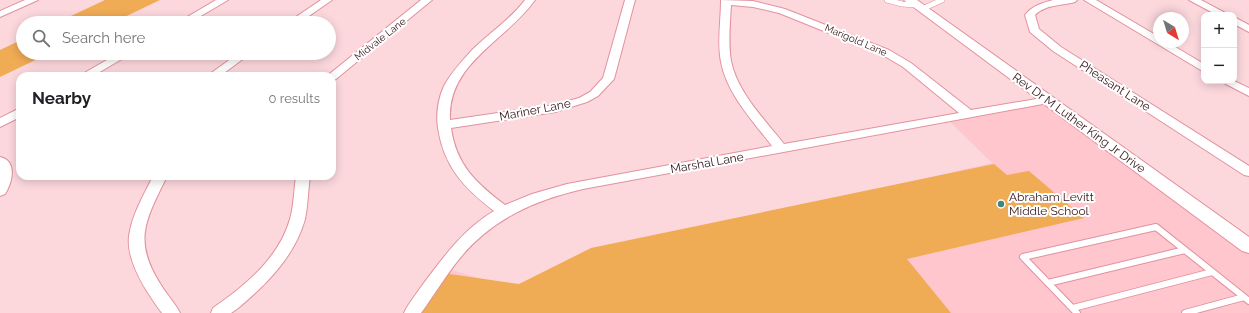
<!DOCTYPE html>
<html lang="en">
<head>
<meta charset="utf-8">
<style>
	body { margin:0; font-family:Raleway,sans-serif; background:#f6f6f6; color:#202124 }
	.controls { position:absolute; right:12px; top:12px; display:grid; overflow:hidden; border-radius:8px; box-shadow:0 2px 10px #0003 }
	.controls button { width:36px; height:36px; display:grid; place-items:center; padding:0; border:0; border-bottom:1px solid #e0e0e0; background:#fff; color:#202124; font:20px sans-serif }
	.compass { position:absolute; left:1153px; top:12px; width:36px; height:36px; border-radius:50%; background:#fff; box-shadow:0 2px 10px #0003; rotate:142deg }
	.list { margin:0; padding:0; list-style:none }
	h2 { display:flex; justify-content:space-between; align-items:center; height:52px; margin:0; padding:0 16px; font-size:17px }
	h2 small { font-size:13px; font-weight:400; color:#757577 }
	.icon { flex:none; width:22px; height:22px; fill:none; stroke:currentColor; stroke-width:2; stroke-linecap:round; stroke-linejoin:round }
	.map { position:relative; flex:none; width:1249px; height:313px; overflow:hidden }
	.search { position:absolute; background:#fff; box-shadow:0 2px 10px #0003; left:16px; top:16px; width:320px; height:44px; display:flex; align-items:center; gap:10px; box-sizing:border-box; padding:0 14px; border-radius:22px; color:#757577; font-size:15px }
	.panel { position:absolute; background:#fff; box-shadow:0 2px 10px #0003; left:16px; top:72px; width:320px; height:108px; border-radius:12px }
	.map>svg:first-child { display:block }
</style>
</head>
<body>
<div class="map">
<svg width="1249" height="313" viewBox="0 0 1249 313">
	<rect width="100%" height="100%" fill="#fcd8dd"/>
	<path fill="#ffc6cd" d="M1048,100L1249,246V313H412L445,268L532,294L611,250L992,163L946,118Z"/>
	<path fill="#f0ab55" d="M105,0H160L112,23H56Z
		M23,39V53H50L0,77V50Z
		M994,164L1007,175L1029,171L1084,218L907,259L951,313H411L443,273L519,284L591,248Z"/>
	<g fill="none" stroke-linecap="round" stroke-linejoin="round">
		<g stroke="#e2919d" stroke-width="6">
			<path id="service-far1" d="M887,0L902,4L917,5
				M922,9L942,0"/>
		</g>
		<g stroke="#e2919d" stroke-width="8">
			<path id="service" d="M1048,283L1185,250
				M1073,308L1212,272
				M1077,313L1023,257L1156,227L1249,301
				M1185,313L1244,297"/>
		</g>
		<g stroke="#e2919d" stroke-width="2">
			<path id="minor" d="M25,0H38L0,17V11Z
				M216,0H228L189,23H177Z
				M321,0H332L299,23H287Z
				M421,0H432L336,79L332,80V76H327Z
				M525,0H535C506,41 447,63 450,120L554,105L579,98L590,92L603,78L625,0H635L614,79L598,96L587,102L555,112L451,128C456,165 476,183 505,205L532,194L567,184L772,146C753,121 727,94 721,62C717,42 721,20 721,0L753,1L785,9L889,50L911,63L971,110L1048,97L1054,100L1048,103L583,189C535,200 492,219 460,258C446,275 434,295 421,313H404C408,304 415,296 421,287C442,259 463,229 494,211C464,188 444,167 438,128C436,114 438,99 444,86C451,73 462,61 472,50C489,33 511,19 525,0ZM731,5L753,7L779,13L881,54L903,67L959,113L784,144C765,120 737,92 731,61C728,43 730,23 731,5Z
				M1053,0H1077L1075,2C1061,6 1046,4 1035,15L1039,29L1061,47L1249,166V176L1244,175L1053,51L1030,32L1025,15C1032,6 1042,3 1053,0Z
				M1084,0H1096L1159,37V42H1167L1204,64V72Z
				M1189,0H1201L1229,15H1217Z
				M1234,17L1249,25V32L1234,24Z
				M119,53H132L93,76H79Z
				M239,53H251L220,76H207Z
				M1220,81H1234L1249,88V96Z
				M20,108V117L0,127V118Z
				M0,157C18,161 12,183 5,194L0,196Z
				M153,176H167C146,220 132,240 161,285C167,295 175,303 180,313H162C147,293 126,262 129,236C132,214 144,195 153,176Z
				M296,176H310C308,190 308,205 305,219C295,256 266,285 237,309L231,313H211L213,308C245,286 279,258 290,219C294,205 294,190 296,176Z"/>
		</g>
		<g stroke="#e2919d" stroke-width="2">
			<path id="tertiary" d="M904,0H917L1249,237V253L1242,251Z"/>
		</g>
		<use href="#service-far1" stroke="#fff" stroke-width="5"/>
		<use href="#service" stroke="#fff" stroke-width="6"/>
		<use href="#minor" fill="#fff" fill-rule="evenodd"/>
		<use href="#tertiary" fill="#fff" fill-rule="evenodd"/>
	</g>
	<circle fill="#3e8682" stroke="#fff" stroke-width="1.5" cx="1001" cy="204" r="4"/>
	<g text-anchor="middle" dominant-baseline="central" stroke-width="4" stroke-linejoin="round" paint-order="stroke">
		<g font-size="10" fill="#35161c" stroke="#fff">
			<text transform="translate(380 39) rotate(-38)">Midvale Lane</text>
			<text transform="translate(856 40) rotate(23)">Marigold Lane</text>
		</g>
		<g font-size="12" fill="#35161c" stroke="#fff">
			<text transform="translate(1115 86) rotate(33)">Pheasant Lane</text>
			<text transform="translate(535 110) rotate(-11)">Mariner Lane</text>
			<text transform="translate(1079 123) rotate(36)">Rev Dr M Luther King Jr Drive</text>
			<text transform="translate(707 163) rotate(-10)">Marshal Lane</text>
		</g>
		<g font-size="12" fill="#35161c" stroke="#fff" text-anchor="start">
			<text x="1009" y="197">Abraham Levitt<tspan x="1009" dy="14">Middle School</tspan></text>
		</g>
	</g>
</svg>
<div class="controls">
<button>+</button>
<button>−</button>
</div>
<svg class="compass" viewBox="-18 -18 36 36"><path d="M0-13l5 13h-10z" fill="#e53935"/><path d="M0 13l5-13h-10z" fill="#757577"/></svg>
<div class="search"><svg class="icon" aria-label="search" viewBox="0 0 24 24"><circle cx="10" cy="10" r="6"/><path d="M15 15l6 6"/></svg>Search here</div>
<section class="panel">
<h2>Nearby<small>0 results</small></h2>
<ul class="list">
</ul>
</section>
</div>
</body>
</html>
